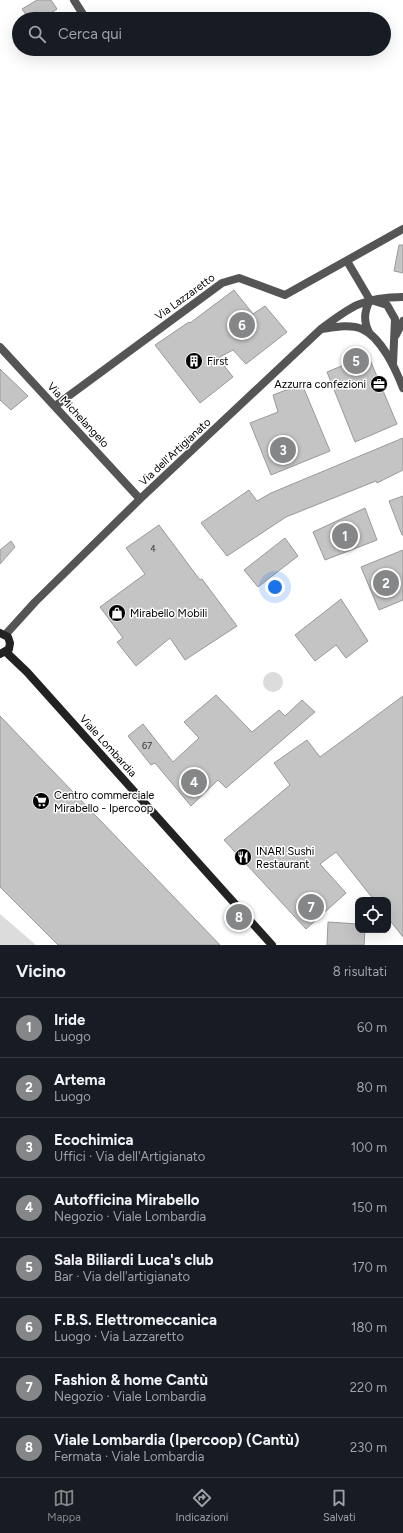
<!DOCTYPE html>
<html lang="it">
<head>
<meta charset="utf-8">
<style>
	body { margin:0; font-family:Figtree,sans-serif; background:#20242c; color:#f1f3f6 }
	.controls { position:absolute; right:12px; bottom:12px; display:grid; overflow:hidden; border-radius:8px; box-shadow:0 4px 16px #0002 }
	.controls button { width:36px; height:36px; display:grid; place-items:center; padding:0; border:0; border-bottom:1px solid #363941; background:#171b24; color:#f1f3f6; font:20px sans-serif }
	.you { position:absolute; left:275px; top:587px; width:14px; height:14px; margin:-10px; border:3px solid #fff; border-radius:50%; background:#1a73e8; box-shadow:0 0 0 6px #1a73e833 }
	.badge { display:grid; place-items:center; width:26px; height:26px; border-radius:50%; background:#858687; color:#fff; font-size:13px; font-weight:700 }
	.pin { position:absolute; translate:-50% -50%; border:2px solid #fff; box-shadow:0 1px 4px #0006 }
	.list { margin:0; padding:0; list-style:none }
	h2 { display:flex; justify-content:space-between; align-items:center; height:52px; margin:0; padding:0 16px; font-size:17px }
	h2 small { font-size:13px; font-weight:400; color:#9ea1a6 }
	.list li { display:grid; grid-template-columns:26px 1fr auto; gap:12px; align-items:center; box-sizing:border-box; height:60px; padding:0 16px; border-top:1px solid #363941 }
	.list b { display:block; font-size:15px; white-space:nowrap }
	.list p { margin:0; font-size:13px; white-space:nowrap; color:#9ea1a6 }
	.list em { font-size:13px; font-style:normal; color:#9ea1a6 }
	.icon { flex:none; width:22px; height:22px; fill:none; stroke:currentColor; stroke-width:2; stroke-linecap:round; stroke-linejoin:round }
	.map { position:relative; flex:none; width:403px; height:945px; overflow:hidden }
	.search { position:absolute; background:#171b24; box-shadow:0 4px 16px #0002; left:12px; right:12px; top:12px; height:44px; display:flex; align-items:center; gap:10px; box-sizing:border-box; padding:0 14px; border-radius:22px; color:#9ea1a6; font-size:15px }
	.sheet { height:532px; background:#171b24 }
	nav { display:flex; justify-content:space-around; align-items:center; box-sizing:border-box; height:56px; border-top:1px solid #363941; background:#171b24; font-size:11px; color:#9ea1a6 }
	nav a { display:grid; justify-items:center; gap:2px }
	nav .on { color:#858687 }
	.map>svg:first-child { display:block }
</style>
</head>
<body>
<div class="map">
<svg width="403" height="945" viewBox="0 0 403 945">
	<rect width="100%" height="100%" fill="#fff"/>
	<path fill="#dcdcdc" d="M263 682a10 10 0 1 1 20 0a10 10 0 1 1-20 0Z
		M0,914L36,945H0Z"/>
	<path fill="#c4c4c4" stroke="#999" d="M37,0H51L57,9L42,19H29L22,9Z
		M399,245H403V273L394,271Z
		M234,290L253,314L265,306L287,332L246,364L233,350L218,358L233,377L200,403L155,345L189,322L190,323Z
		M368,355L397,424L355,442L327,372Z
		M0,369L28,396L11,410L0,400Z
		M302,384L330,451L271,475L250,423L278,412L273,395Z
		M403,438V470L377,483L376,481L286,517L227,556L201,523L249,490L257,501L271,493Z
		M403,496V535H402L389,501Z
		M365,508L377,540L325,560L313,532Z
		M159,525L200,580L202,579L237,626L185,660L170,638L136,666L117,642L123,638L100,607L145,574L126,548Z
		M285,538L298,556L258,587L244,570Z
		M11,541L15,547L0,564V550Z
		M403,550V600L379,610L361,567Z
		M341,599L368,641L346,658L336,645L315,661L295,635Z
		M216,695L252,732L279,710L285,716L302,700L315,712L226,788L218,780L191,806L155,763L151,765L128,736L143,724L173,762L199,738L184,722Z
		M403,696V937L388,918V900H374L336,852L320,864L346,893L306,929L224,840L290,785L274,763L307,740L320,757Z
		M0,716L220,945H58L0,887Z
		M328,922L358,924V930H365L364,945H327Z"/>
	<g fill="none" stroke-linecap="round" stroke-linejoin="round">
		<path stroke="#555" stroke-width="8" d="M74,0L86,19
			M347,261L370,300
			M371,300L387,305L395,319L393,364
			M322,329C335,327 350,324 362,329C381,337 396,370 403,388
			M370,334C363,322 364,312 370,300
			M396,335L403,321
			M0,347L140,499
			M55,406L222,283L239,278L285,295L403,229
			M6,634L35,602L140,499L321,329C351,306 364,297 403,297"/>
		<path stroke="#222" stroke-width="8" d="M0,633L8,637L10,643L9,649L0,654
			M6,652L27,672L272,945"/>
	</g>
	<defs>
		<g id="building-disc" transform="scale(0.9)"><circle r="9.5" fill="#000" stroke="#fff"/><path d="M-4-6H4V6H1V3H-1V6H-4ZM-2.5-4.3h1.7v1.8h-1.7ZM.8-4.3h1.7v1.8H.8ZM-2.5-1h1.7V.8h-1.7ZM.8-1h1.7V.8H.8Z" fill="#fff"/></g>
		<g id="office-disc" transform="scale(0.9)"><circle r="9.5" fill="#000" stroke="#fff"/><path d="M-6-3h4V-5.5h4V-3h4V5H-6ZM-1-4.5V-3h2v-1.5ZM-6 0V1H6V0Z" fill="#fff"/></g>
		<g id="shop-disc" transform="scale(0.9)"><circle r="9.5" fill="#000" stroke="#fff"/><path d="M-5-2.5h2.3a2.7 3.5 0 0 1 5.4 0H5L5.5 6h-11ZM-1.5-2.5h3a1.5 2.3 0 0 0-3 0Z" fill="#fff"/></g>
		<g id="supermarket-disc" transform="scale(0.9)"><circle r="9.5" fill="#000" stroke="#fff"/><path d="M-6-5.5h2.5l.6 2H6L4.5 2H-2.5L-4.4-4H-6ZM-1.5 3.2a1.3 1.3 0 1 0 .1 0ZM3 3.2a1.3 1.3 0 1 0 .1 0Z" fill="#fff"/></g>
		<g id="restaurant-disc" transform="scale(0.9)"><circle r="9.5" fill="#000" stroke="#fff"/><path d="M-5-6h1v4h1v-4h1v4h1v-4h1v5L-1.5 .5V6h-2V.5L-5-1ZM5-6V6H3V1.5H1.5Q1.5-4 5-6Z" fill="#fff"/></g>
	</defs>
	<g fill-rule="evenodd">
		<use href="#building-disc" x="194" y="361"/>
		<use href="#office-disc" x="379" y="384"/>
		<use href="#shop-disc" x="117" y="613"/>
		<use href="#supermarket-disc" x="41" y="801"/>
		<use href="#restaurant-disc" x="243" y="857"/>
	</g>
	<g text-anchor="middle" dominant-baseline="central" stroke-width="3" stroke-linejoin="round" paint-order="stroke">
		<g font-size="9" fill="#313131">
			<text x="153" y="548">4</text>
			<text x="147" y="745">67</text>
		</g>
		<g font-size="11" fill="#000" stroke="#fff">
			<text transform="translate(185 297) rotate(-36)">Via Lazzaretto</text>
			<text transform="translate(78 415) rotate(47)">Via Michelangelo</text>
			<text transform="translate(175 452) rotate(-43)">Via dell'Artigianato</text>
			<text transform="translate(108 746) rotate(48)">Viale Lombardia</text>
		</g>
		<g font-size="11" fill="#000" stroke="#fff" text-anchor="start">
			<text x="207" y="361">First</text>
			<text x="366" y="384" text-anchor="end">Azzurra confezioni</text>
			<text x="130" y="613">Mirabello Mobili</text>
			<text x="54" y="795">Centro commerciale<tspan x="54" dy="13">Mirabello - Ipercoop</tspan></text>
			<text x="256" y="851">INARI Sushi<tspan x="256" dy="13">Restaurant</tspan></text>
		</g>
	</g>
</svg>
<div class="controls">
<button><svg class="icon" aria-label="locate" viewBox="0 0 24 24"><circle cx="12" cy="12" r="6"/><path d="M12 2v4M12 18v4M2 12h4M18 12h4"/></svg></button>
</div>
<div class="you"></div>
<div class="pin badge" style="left:345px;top:536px">1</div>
<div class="pin badge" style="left:386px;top:583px">2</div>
<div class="pin badge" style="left:283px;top:450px">3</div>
<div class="pin badge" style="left:194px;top:782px">4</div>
<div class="pin badge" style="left:356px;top:361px">5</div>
<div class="pin badge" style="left:242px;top:325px">6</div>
<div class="pin badge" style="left:311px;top:907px">7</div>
<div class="pin badge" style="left:239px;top:917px">8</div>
<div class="search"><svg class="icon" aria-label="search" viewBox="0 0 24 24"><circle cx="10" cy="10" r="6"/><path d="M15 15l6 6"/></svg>Cerca qui</div>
</div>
<section class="sheet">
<h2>Vicino<small>8 risultati</small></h2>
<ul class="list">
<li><span class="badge">1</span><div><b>Iride</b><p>Luogo</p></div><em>60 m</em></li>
<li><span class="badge">2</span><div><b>Artema</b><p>Luogo</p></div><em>80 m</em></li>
<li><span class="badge">3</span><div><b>Ecochimica</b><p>Uffici · Via dell'Artigianato</p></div><em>100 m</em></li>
<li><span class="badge">4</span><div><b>Autofficina Mirabello</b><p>Negozio · Viale Lombardia</p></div><em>150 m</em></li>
<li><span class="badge">5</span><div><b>Sala Biliardi Luca's club</b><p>Bar · Via dell'artigianato</p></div><em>170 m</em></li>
<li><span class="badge">6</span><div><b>F.B.S. Elettromeccanica</b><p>Luogo · Via Lazzaretto</p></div><em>180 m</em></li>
<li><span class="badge">7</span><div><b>Fashion &amp; home Cantù</b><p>Negozio · Viale Lombardia</p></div><em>220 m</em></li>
<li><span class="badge">8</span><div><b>Viale Lombardia (Ipercoop) (Cantù)</b><p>Fermata · Viale Lombardia</p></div><em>230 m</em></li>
</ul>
</section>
<nav>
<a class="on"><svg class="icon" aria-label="map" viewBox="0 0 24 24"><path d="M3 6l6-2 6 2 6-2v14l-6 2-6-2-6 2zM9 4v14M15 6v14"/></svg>Mappa</a>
<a><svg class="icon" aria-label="directions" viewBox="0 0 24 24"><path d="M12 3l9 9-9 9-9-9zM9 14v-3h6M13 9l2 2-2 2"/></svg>Indicazioni</a>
<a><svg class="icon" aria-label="saved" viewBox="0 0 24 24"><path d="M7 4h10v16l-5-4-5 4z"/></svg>Salvati</a>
</nav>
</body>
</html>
